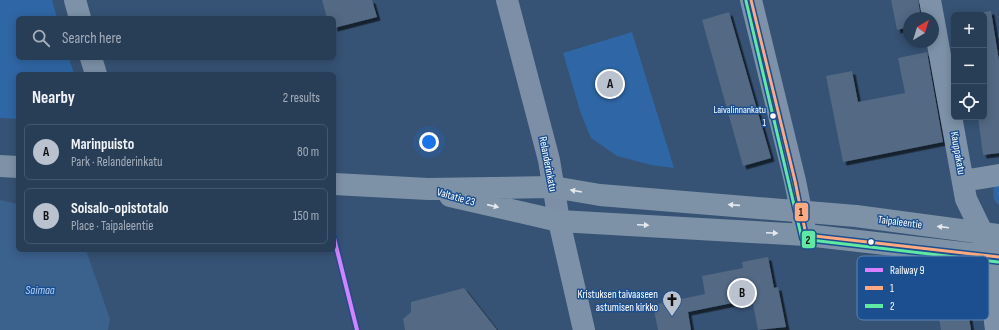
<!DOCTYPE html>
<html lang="en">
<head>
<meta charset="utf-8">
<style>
	body { margin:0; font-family:"Sofia Sans Condensed",sans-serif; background:#30455d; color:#f1f3f6 }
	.controls { position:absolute; right:12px; top:12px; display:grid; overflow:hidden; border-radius:6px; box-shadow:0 2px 10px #0003 }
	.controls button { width:36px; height:36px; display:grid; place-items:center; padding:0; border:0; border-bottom:1px solid #44576d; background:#283e57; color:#f1f3f6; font:20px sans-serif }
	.compass { position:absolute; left:903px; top:12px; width:36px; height:36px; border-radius:50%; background:#283e57; box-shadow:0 2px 10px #0003; rotate:38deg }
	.you { position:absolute; left:429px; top:142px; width:14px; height:14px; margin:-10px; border:3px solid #fff; border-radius:50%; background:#1a73e8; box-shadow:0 0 0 6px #1a73e833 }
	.badge { display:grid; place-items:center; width:26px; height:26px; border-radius:50%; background:#b9c2ce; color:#111; font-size:13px; font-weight:700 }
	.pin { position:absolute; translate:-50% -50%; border:2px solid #fff; box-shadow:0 1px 4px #0006 }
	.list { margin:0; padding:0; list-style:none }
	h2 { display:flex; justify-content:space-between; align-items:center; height:52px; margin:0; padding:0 16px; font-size:17px }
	h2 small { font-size:13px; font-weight:400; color:#a5aeba }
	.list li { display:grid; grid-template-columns:26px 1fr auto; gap:12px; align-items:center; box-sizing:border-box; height:56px; margin:0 8px 8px; padding:0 8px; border:1px solid #44576d; border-radius:6px }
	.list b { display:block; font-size:15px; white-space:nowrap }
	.list p { margin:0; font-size:13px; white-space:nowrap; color:#a5aeba }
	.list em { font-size:13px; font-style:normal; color:#a5aeba }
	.icon { flex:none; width:22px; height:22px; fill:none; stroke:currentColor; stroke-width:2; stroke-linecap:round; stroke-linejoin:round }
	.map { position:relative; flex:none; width:999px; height:330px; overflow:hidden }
	.search { position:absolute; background:#283e57; box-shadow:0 2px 10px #0003; left:16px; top:16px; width:320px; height:44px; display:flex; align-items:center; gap:10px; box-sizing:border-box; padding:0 14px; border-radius:6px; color:#a5aeba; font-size:15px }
	.panel { position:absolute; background:#283e57; box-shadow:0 2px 10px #0003; left:16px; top:72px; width:320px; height:180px; border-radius:6px }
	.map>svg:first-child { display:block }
</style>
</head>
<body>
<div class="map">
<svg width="999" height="330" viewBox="0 0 999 330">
	<defs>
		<filter id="shadow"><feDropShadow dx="3.5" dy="3.5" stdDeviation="0" flood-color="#0009"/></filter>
	</defs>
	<rect width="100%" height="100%" fill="#365274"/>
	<path fill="#2f66a5" d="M0,0H52L57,18H18V58H69L74,74H18V119L0,118Z
		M632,32L674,168L651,165L617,156L591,138L581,114L563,53Z
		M995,184H999V205C992,200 992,192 995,184Z"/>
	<path fill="#3b618d" d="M0,200L18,204V250H86L110,319L108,330H0Z"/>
	<path fill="#526984" filter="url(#shadow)" d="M322,0H372L377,17L334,28V18H327Z
		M891,0H918L921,18H909V27L897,30Z
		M991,11L999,61V153L983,155L978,117H984V12Z
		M729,12L771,158L743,166L702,20Z
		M927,52L943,142L843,162L826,76L852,71L858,102L905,93L898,58Z
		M768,257L774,288L778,287L786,327L758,330L752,299L688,312L691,330H658L653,305L705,294L702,276L743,268L742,262Z
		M963,280L971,330H941L934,285Z
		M464,288L497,330H405L403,319L411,312V302Z"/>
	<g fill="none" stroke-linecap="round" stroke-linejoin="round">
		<path stroke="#7d92a8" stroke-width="22" d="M75,0L80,18
			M751,0L795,181L806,235
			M930,0L966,199L982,232L987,255L996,330
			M91,58L96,74
			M963,181L999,175
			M559,221L584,330"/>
		<path stroke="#7d8ea7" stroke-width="22" d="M507,0L549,160L559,221"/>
		<path stroke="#7e92a7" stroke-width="22" d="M0,166L18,167
			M334,184L428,189L553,187L600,195L856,216L999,235
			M450,196L559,221L806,235L999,257"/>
		<g stroke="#1b4f8f" stroke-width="6">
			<path id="bus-1" d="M751,0L795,181L806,235L999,257"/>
		</g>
		<g stroke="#1b4f8f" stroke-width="6">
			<path id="bus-2" d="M746,1L802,239L998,262"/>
		</g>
		<use href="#bus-1" stroke="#ffa980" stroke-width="3"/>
		<use href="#bus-2" stroke="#60e9a3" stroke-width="3"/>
		<g stroke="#1b4f8f" stroke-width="7">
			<path id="rail-1" d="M334,238L357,330"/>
		</g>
		<use href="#rail-1" stroke="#d880ff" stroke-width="4"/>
	</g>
	<defs><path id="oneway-solid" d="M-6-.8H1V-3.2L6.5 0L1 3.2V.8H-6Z"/></defs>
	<g fill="#e5e9ed">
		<use href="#oneway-solid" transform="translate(576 191) rotate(-170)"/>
		<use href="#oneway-solid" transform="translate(734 205) rotate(-176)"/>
		<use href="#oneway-solid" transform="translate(493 206) rotate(13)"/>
		<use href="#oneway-solid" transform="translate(643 225) rotate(3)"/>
		<use href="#oneway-solid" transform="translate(943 227) rotate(-173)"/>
		<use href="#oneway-solid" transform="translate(772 233) rotate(3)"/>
	</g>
	<defs>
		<g id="church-pin" transform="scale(1)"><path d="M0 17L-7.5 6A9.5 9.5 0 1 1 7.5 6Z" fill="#b9c2ce" stroke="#1b4f8f"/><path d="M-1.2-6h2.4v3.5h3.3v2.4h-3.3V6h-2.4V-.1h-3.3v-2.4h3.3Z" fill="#111"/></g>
	</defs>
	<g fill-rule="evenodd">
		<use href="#church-pin" x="672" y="300"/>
	</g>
	<g fill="#fff" stroke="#1b4f8f" stroke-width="1.5">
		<circle cx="773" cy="116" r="3.5"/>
		<circle cx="871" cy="242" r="3.5"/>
	</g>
	<g text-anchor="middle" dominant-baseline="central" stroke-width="3" stroke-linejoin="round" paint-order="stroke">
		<g font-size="10" fill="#fff" stroke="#1b4f8f" text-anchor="end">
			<text x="766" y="110">Laivalinnankatu<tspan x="766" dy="13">1</tspan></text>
		</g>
		<g font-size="11" fill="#fff" stroke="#1b4f8f">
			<text transform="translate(958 153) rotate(80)">Kauppakatu</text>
			<text transform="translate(548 164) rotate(79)">Relanderinkatu</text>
			<text transform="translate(456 197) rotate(16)">Valtatie 23</text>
			<text transform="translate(900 222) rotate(7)">Taipaleentie</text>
		</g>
		<g font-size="11" fill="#fff" stroke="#1b4f8f" text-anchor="end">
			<text x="658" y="294">Kristuksen taivaaseen<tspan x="658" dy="13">astumisen kirkko</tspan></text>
		</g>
		<g font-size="12" font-style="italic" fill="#b5d3f5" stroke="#1b4f8f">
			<text x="40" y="290">Saimaa</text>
		</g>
	</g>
	<rect x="857" y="256" width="132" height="64" rx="6" fill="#1b4f8f" stroke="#5f84b1" stroke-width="1"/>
	<rect x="865" y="268" width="18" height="4" fill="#d880ff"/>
	<rect x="865" y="286" width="18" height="4" fill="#ffa980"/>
	<rect x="865" y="304" width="18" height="4" fill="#60e9a3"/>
	<g font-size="11" fill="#fff">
		<text x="890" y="274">Railway 9</text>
		<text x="890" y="292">1</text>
		<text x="890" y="310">2</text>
	</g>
	<g stroke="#1b4f8f" stroke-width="1.5">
		<rect x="794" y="202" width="15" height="20" rx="4" fill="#ffa980"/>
		<rect x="801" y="230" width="15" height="19" rx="4" fill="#60e9a3"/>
	</g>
	<g font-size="11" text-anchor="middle" font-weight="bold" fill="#111">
		<text x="801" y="216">1</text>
		<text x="808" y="244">2</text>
	</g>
</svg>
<div class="controls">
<button>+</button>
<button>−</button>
<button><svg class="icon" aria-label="locate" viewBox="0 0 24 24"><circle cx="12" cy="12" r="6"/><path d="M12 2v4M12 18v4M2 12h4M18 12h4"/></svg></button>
</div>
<svg class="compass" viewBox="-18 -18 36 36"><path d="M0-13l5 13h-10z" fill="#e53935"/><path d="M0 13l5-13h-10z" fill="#a5aeba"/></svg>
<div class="you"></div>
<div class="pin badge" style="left:610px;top:84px">A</div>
<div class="pin badge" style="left:742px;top:293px">B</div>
<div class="search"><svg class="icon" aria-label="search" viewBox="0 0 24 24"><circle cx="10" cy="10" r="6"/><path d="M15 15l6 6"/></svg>Search here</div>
<section class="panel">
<h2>Nearby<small>2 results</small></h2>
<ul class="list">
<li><span class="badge">A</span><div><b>Marinpuisto</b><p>Park · Relanderinkatu</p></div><em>80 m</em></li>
<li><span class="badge">B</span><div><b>Soisalo-opistotalo</b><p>Place · Taipaleentie</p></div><em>150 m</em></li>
</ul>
</section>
</div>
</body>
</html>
